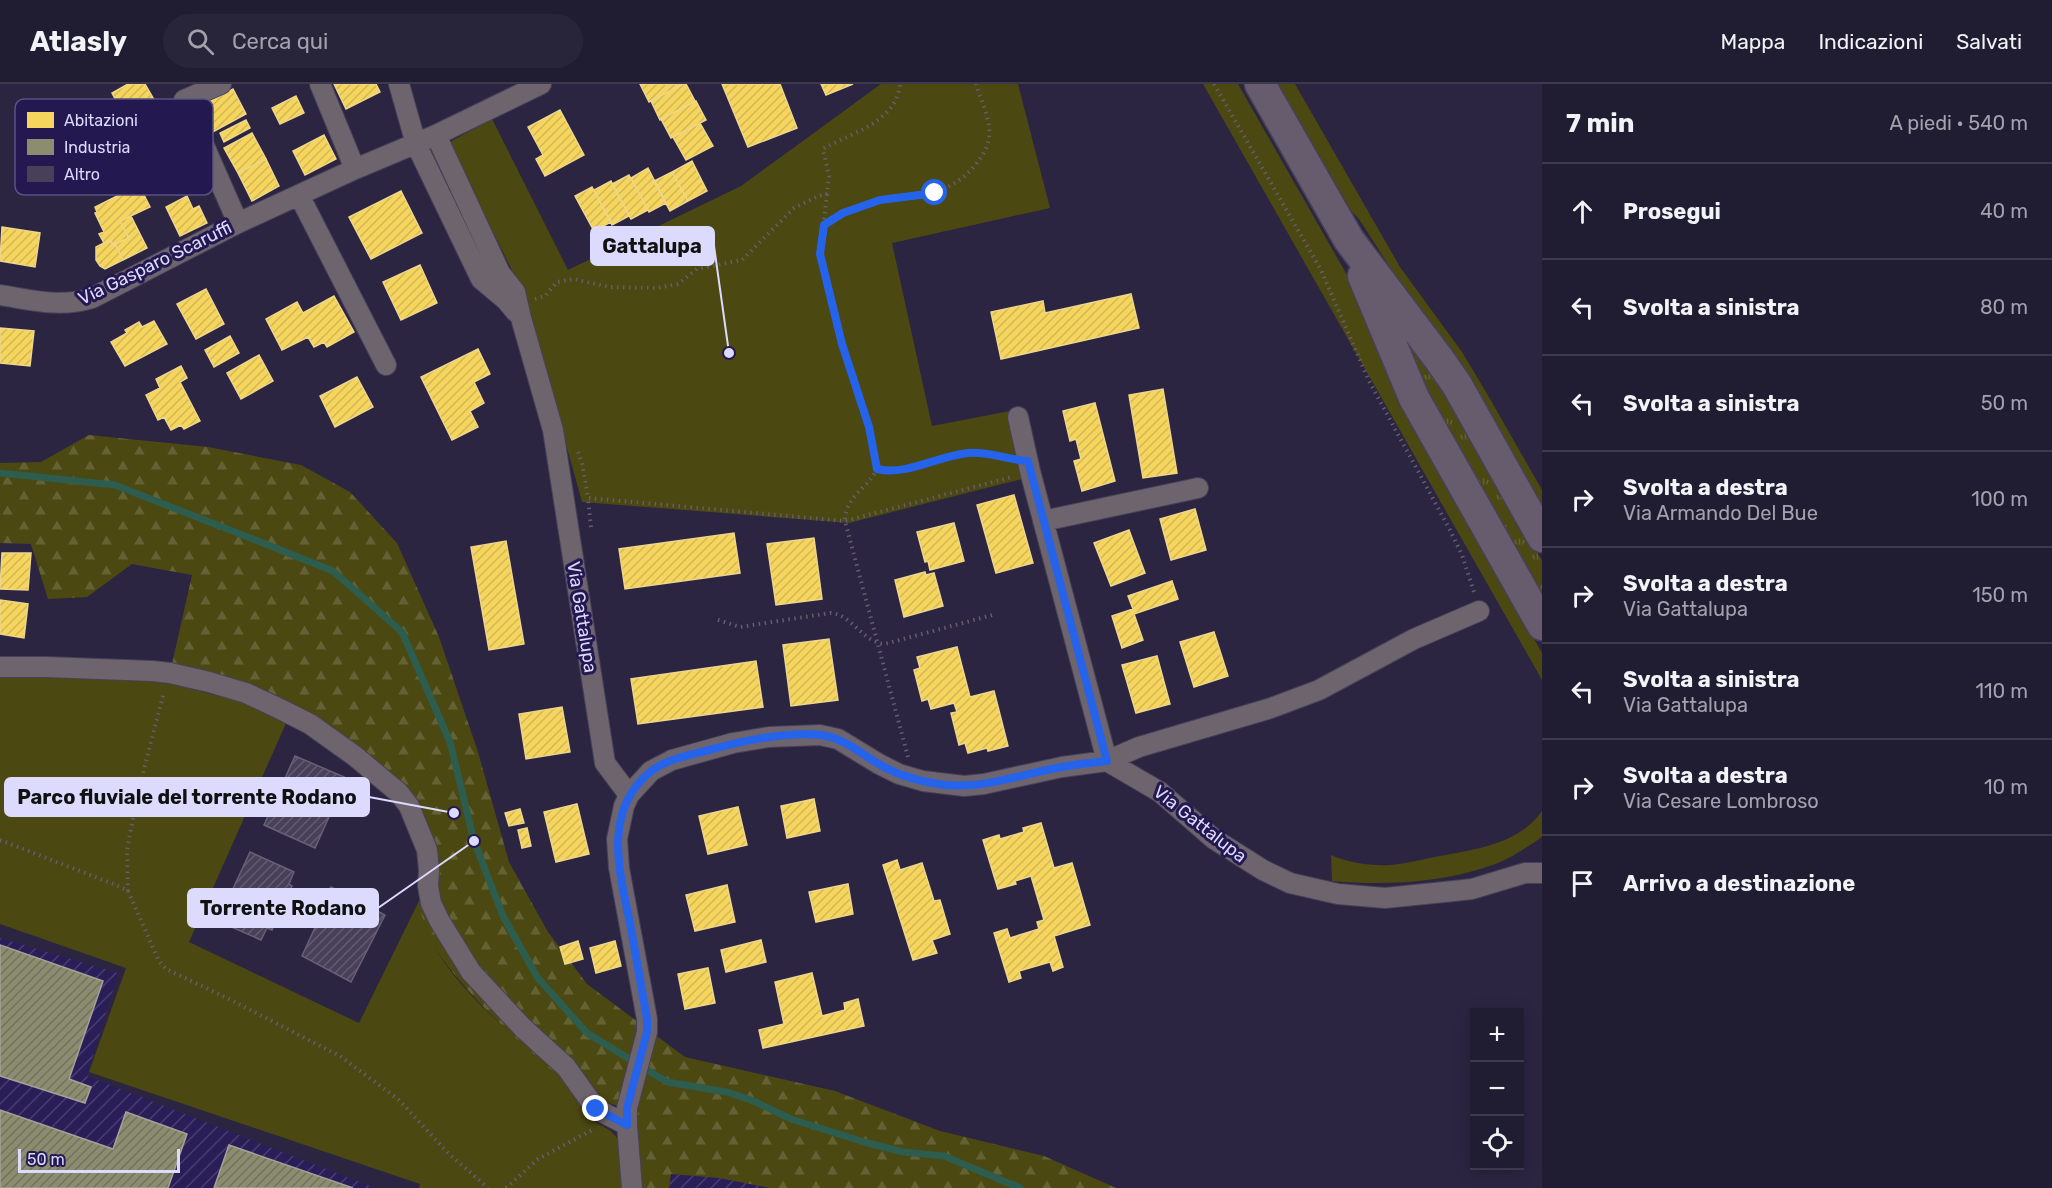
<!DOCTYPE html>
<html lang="it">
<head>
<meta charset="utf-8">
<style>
	body { margin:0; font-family:Rubik,sans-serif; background:#28253a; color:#f1f3f6 }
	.controls { position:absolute; right:18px; bottom:18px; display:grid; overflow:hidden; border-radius:0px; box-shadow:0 3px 15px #0003 }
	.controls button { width:54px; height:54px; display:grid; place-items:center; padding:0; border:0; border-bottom:2px solid #3d3a4d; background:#201c32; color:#f1f3f6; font:30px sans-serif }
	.scale { position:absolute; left:18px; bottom:15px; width:162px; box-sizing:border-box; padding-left:6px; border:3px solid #dcdafd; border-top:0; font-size:16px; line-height:21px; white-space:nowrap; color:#dcdafd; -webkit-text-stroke:4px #23184f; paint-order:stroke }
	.stop { position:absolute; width:18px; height:18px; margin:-14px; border:4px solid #2563eb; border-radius:50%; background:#fff }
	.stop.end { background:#2563eb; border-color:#fff; box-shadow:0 2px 6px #0008 }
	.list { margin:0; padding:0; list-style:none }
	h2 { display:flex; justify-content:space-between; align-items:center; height:78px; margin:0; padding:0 24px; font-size:26px }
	h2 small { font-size:20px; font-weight:400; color:#a2a1ac }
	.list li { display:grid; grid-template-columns:39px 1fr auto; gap:18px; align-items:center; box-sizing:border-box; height:96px; padding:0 24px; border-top:2px solid #3d3a4d }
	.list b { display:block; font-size:22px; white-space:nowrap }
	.list p { margin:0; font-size:20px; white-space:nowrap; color:#a2a1ac }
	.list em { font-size:20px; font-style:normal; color:#a2a1ac }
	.icon { flex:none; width:33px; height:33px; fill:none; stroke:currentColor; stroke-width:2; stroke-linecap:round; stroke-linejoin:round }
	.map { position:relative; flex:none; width:1542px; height:1104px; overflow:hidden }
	header { display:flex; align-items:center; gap:36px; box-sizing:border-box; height:84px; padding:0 30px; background:#201c32; border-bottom:2px solid #3d3a4d }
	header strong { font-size:28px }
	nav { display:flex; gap:33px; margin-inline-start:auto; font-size:21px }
	.search { width:420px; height:54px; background:#28253a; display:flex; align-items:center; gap:15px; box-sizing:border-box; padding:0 21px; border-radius:33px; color:#a2a1ac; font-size:22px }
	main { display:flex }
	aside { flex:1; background:#201c32 }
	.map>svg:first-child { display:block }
</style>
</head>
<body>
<header>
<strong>Atlasly</strong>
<div class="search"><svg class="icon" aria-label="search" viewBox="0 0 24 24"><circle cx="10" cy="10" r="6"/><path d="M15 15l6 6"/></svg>Cerca qui</div>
<nav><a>Mappa</a><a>Indicazioni</a><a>Salvati</a></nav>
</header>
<main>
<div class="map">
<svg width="1542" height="1104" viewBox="0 0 1542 1104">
	<defs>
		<pattern id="industrial-furrows" width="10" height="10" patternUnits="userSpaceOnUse" patternTransform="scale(1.5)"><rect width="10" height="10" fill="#2a1e58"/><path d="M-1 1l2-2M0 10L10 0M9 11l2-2" fill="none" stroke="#483e71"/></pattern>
		<pattern id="grass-tufts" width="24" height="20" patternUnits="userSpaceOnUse" patternTransform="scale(1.5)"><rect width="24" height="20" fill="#4b4812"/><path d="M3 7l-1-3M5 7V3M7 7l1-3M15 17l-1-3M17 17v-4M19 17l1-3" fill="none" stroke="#646235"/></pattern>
		<pattern id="forest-firs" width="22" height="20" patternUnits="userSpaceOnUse" patternTransform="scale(1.5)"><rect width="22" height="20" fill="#4b4812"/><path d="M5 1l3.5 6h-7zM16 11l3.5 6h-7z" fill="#646235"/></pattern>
		<pattern id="homes-hatch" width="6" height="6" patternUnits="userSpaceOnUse" patternTransform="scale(1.5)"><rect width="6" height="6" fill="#f6d55c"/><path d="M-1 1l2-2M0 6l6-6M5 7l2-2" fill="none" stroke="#d2b759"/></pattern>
		<pattern id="industry-hatch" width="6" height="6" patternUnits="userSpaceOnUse" patternTransform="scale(1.5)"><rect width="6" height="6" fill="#8c8c6e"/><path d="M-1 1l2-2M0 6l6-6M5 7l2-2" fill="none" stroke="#727262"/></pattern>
		<pattern id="building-hatch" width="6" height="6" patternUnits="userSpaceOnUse" patternTransform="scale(1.5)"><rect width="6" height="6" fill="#484058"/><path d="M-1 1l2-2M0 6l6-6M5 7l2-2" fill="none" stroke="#625b71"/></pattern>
	</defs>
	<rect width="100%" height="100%" fill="#2b2542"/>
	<path fill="url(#industrial-furrows)" d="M0,854L118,889L87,992L375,1104H0Z
		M671,1090L719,1094L770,1104H669Z"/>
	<path fill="url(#grass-tufts)" d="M1401,249L1414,263L1448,314L1542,477V517L1428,317Z"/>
	<path fill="url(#forest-firs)" d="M89,351L208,363L301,381L350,408L397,459L439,553L478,668L509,778L548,848L587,900L685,973L835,1007L940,1047L1044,1072L1116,1104H770L719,1094L671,1090L669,1104H628L618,1022L605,1018L586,994L575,1010C540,976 412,869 419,818C420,813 425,807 428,802L416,737L310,640L170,589L192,491L132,480L87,513L48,515L31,460L0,459V379L41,378Z"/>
	<path fill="#4b4812" d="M881,0H1018L1050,124L892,159L932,342L1010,327L1026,394L849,439L582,418L525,212L448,59L492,35L568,186L741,102Z
		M1203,0H1238L1355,205L1406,326L1542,569V596Z
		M1278,0H1295L1400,183L1462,268L1486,308L1542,406V438L1470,308L1359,135L1352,128Z
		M3,591L150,596L181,602L241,618L287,637L189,858L359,939L419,817C428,894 525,955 574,1009C580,1015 582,1025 588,1032C597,1042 614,1044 619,1058C623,1072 621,1090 622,1104H419L420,1100L89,988L126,884L0,840V592Z
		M1542,727V753C1529,762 1513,773 1498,779C1446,799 1386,802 1332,797L1331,771C1349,779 1370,782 1390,781C1406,780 1423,775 1440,772C1476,765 1519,760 1542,727Z"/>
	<path fill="url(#homes-hatch)" stroke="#eed68c" stroke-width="1.5" d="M128,0H145L157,21L136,32L153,63L116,83L103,60L107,58L100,44L124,31L112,9Z
		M334,0H376L380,8L346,25Z
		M640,0H683L649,18Z
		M683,0H686L695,17L660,36L651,17Z
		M722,0H780L797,44L748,63Z
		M821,0H853L826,11Z
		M233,5L246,30L209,50L195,25Z
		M296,12L304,29L280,40L272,24Z
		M696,17L706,36L671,54L661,35Z
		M560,26L584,71L545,92L536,75L543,71L528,43Z
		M246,36L250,44L224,58L220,49Z
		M700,39L713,62L686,76L673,53Z
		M252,49L266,75L238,89L224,64Z
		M324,51L336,75L305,91L293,67Z
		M266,75L279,102L252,117L238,89Z
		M692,77L707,107L688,117L672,88Z
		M648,84L666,119L649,128L631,94Z
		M672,88L688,117L670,127L654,97Z
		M629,91L648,126L631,135L612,100Z
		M611,97L629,132L612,141L594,106Z
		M139,101L150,123L120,137L129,154L113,161L110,156L104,159L99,150L104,148L95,129L97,128L95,123Z
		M592,103L611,138L594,147L575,112Z
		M401,107L422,149L371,175L349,133Z
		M187,112L193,125L199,122L207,139L180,152L166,123Z
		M131,132L147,164L123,176L115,160L129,154L120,137Z
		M2,143L40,149L35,183L0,177Z
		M110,156L113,161L115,160L123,176L105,185L100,182L96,176V163Z
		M420,181L437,219L401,236L383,198Z
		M206,205L224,240L196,255L177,220Z
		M1131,210L1139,244L1001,275L991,228L1043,217L1045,229Z
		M334,212L354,248L327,263L324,258L314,263L308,253L282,266L266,235L297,218L303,229Z
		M154,237L167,260L125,282L111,258L127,249L125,246L139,238L142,243Z
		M0,244L34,247L30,282L0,279Z
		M230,252L239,269L214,283L205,266Z
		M478,265L490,290L474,298L484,319L470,327L478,343L452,356L421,293Z
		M259,271L273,297L241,315L227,289Z
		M181,282L187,294L180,298L200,337L184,345L181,341L171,346L164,333L158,336L146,311L160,304L156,295Z
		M357,293L373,323L335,343L320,312Z
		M1163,305L1177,389L1143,394L1129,311Z
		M1095,319L1115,397L1082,407L1074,377L1081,375L1076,355L1070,357L1063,327Z
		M1014,411L1033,479L996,489L977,421Z
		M1195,425L1206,466L1171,476L1160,435Z
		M954,439L964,477L930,486L928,477L925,478L917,448Z
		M1129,446L1145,489L1111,502L1094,459Z
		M734,449L740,489L625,505L619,465Z
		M814,454L822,515L776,521L767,460Z
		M506,457L524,560L489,566L471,463Z
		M2,469H31L28,506L0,505Z
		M925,488L926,491L934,489L943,522L904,533L895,496Z
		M1172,497L1178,515L1134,530L1143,556L1122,564L1112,532L1133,525L1128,512Z
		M0,516L28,520L24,554L0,550Z
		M1214,548L1228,592L1194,603L1180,558Z
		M829,555L838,616L791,622L783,561Z
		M957,563L970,613L994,607L1008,662L988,667L987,664L968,669L965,659L959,661L951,629L957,628L954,619L931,625L928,615L922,617L914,586L920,584L917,573Z
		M1157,572L1170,620L1136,629L1122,581Z
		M756,577L763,623L638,640L631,595Z
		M562,623L570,668L526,675L519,630Z
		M814,715L820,747L787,754L781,722Z
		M577,720L589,770L556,778L544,728Z
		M738,723L747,761L708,770L699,732Z
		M520,725L524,739L509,742L505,729Z
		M1041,739L1054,784L1072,779L1090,841L1054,852L1063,883L1053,887L1050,878L1019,887L1021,894L1009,898L994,849L1007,845L1010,854L1039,845L1037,838L1044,836L1031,792L1015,797L1016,800L998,805L983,756L999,751L1000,755L1024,748L1023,744Z
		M527,744L531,762L522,764L518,746Z
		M897,776L900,786L922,779L934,817L940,816L950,850L932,856L937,869L913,876L883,781Z
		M848,800L853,830L816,838L809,808Z
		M727,801L735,838L695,847L686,811Z
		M761,856L766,878L726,888L721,866Z
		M578,857L583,875L565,880L560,863Z
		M615,857L621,882L596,889L590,864Z
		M708,884L715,919L685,925L678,890Z
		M812,889L822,932L845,926L844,919L858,915L864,942L763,964L759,946L784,940L775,898Z"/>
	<path fill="url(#industry-hatch)" stroke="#a4a399" stroke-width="1.5" d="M0,861L103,897L69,995L91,1003L85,1019L0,992Z
		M0,1026L113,1065L126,1028L187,1050L168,1104H0Z
		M229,1061L353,1104H214Z"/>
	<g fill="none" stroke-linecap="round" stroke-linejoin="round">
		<path stroke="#2d5d4e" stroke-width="7" d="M0,389L115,401L278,465L333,487L402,548L450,658L474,757L503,832L537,893L587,949L667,998L727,1008L751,1016L791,1035L864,1058L903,1068L944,1072L1020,1104"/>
	</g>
	<path fill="url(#building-hatch)" stroke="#696078" stroke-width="1.5" d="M295,672L344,693L326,732L329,733L315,764L264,741Z
		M250,768L294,788L289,800L292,802L272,846L267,844L261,856L218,837Z
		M331,803L385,831L351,898L302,872L324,824L321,822Z"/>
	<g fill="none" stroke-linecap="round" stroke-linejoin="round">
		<g stroke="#46415a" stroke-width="22">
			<path id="minor" d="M221,0L184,16L238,139
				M320,0L355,85
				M399,0L416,60L481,195L506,216L516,228
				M436,51L500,189L515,208L521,234L553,346L605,679L629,711
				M299,111L386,281
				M0,211C32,216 61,224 92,214L238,139L355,85L436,51L541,0
				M1018,333L1030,387L1107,677L1139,663L1271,624L1319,606L1414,555L1479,527
				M1043,437L1198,404
				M0,583H46L152,587L170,589L209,598L246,609L278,624L310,640L356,673L399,709L409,722L427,766L429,786L428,802L431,819L439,836L471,888L523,944L566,983L596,1025L627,1041
				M632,1104L627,1041V1024L647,948V935L619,784L617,755L624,722L629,711L651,687L672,676L733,659L769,653L820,651L838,655L879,680L899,690L923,697L964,702L984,700L1062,683L1107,677L1160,708L1214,755L1263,786L1290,799L1338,810L1385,814L1454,807L1472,805L1525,789H1542"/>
		</g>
		<g stroke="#46415a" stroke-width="33">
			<path id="primary" d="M1260,0L1349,156L1439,275L1457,301L1542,453
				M1363,192L1414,314L1542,541"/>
		</g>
		<path stroke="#645d6c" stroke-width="4" stroke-dasharray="1.5 4.5" stroke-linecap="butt" d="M1214,0L1321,186L1369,297L1450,446L1462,471L1474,508
			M827,110L820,170L842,260L869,343L877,385
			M824,141C841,130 859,121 878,116C917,106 939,118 972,85C979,77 988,65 989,53C991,36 981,16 976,0
			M535,215L545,212L557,198L574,195L609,203L657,204L678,200L697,185L742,176L794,124L818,112L827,110L829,92L823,65C852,48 896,39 900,0
			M578,368L582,379L588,414
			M591,443L588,414L845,437L1012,393
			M718,536L740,543L830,529C852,530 863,559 885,560L996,530
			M908,673L845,437C845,413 867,405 877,385C907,393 937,372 968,369C981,368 996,372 1009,376
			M0,756L116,801L128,807L154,866L159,877L166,885L227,914L340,972L399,1016L448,1069L488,1104
			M128,807L127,766L138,708L164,608
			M506,1104L538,1075L594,1045"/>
		<use href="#minor" stroke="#6e646d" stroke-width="20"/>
		<use href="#primary" stroke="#665c6d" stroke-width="30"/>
	</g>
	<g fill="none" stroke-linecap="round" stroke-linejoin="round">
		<path stroke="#2563eb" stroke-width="8" d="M596,1025L627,1041V1024L647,948V935C642,907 637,878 632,850C622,795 599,730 650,688C666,675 689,671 709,666C742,657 786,647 821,651C843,654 859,668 877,679C898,692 922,698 946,701C986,705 1024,689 1062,683C1077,680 1092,679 1107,677L1028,377C1008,376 988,367 968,369C937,372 907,392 877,385L869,343L842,260L820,170L824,141L843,129L880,116L935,109"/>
	</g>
	<g text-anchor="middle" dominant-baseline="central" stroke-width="6" stroke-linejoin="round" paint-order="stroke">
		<g font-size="18" fill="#dcdafd" stroke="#23184f">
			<text transform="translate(155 179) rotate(-26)">Via Gasparo Scaruffi</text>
			<text transform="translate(582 533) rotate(81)">Via Gattalupa</text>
			<text transform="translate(1200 740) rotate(38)">Via Gattalupa</text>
		</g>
	</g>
	<rect x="15" y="15" width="198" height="96" rx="9" fill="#23184f" stroke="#5a5283" stroke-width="1.5"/>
	<rect x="27" y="28" width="27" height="16" fill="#f6d55c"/>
	<rect x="27" y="55" width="27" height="16" fill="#8c8c6e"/>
	<rect x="27" y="82" width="27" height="16" fill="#484058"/>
	<g font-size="16" fill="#dcdafd">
		<text x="64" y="42">Abitazioni</text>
		<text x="64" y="69">Industria</text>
		<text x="64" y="96">Altro</text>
	</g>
	<path fill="none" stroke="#dcdafd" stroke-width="2" d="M729 269L714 162M454 729L369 713M474 757L378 824"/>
	<g fill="#dcdafd" stroke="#23184f" stroke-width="2">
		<circle cx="729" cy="269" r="6"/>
		<circle cx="454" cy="729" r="6"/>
		<circle cx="474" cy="757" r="6"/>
	</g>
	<g fill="#dcdafd" stroke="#dcdafd" stroke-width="2">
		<rect x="591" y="143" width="123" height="38" rx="6"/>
		<rect x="5" y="694" width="364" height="38" rx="6"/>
		<rect x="188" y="805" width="190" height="38" rx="6"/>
	</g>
	<g font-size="20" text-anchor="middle" font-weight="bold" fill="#111">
		<text x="652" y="169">Gattalupa</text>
		<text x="187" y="720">Parco fluviale del torrente Rodano</text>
		<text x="283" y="831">Torrente Rodano</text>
	</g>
</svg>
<div class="controls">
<button>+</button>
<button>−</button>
<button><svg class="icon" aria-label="locate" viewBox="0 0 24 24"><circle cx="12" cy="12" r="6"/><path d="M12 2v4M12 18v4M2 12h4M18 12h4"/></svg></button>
</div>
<div class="scale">50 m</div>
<div class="stop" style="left:935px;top:109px"></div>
<div class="stop end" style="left:596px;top:1025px"></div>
</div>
<aside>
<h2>7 min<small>A piedi · 540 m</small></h2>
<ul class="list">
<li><svg class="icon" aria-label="ahead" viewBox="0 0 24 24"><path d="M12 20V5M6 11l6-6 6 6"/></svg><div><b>Prosegui</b></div><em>40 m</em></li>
<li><svg class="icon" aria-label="left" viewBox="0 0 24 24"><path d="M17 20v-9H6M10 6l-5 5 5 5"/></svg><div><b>Svolta a sinistra</b></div><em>80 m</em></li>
<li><svg class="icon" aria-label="left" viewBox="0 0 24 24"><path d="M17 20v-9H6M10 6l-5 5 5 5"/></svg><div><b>Svolta a sinistra</b></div><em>50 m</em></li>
<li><svg class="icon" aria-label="right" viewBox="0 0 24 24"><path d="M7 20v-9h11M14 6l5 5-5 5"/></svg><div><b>Svolta a destra</b><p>Via Armando Del Bue</p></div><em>100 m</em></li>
<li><svg class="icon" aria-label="right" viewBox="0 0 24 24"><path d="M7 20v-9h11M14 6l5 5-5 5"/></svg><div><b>Svolta a destra</b><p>Via Gattalupa</p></div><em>150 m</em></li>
<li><svg class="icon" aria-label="left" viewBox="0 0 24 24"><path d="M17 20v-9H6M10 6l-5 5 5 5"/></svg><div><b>Svolta a sinistra</b><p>Via Gattalupa</p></div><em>110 m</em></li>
<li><svg class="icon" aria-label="right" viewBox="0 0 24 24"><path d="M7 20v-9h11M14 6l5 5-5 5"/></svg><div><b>Svolta a destra</b><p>Via Cesare Lombroso</p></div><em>10 m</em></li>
<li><svg class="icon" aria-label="arrive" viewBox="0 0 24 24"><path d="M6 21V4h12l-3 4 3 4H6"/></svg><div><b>Arrivo a destinazione</b></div></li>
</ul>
</aside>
</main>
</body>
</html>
